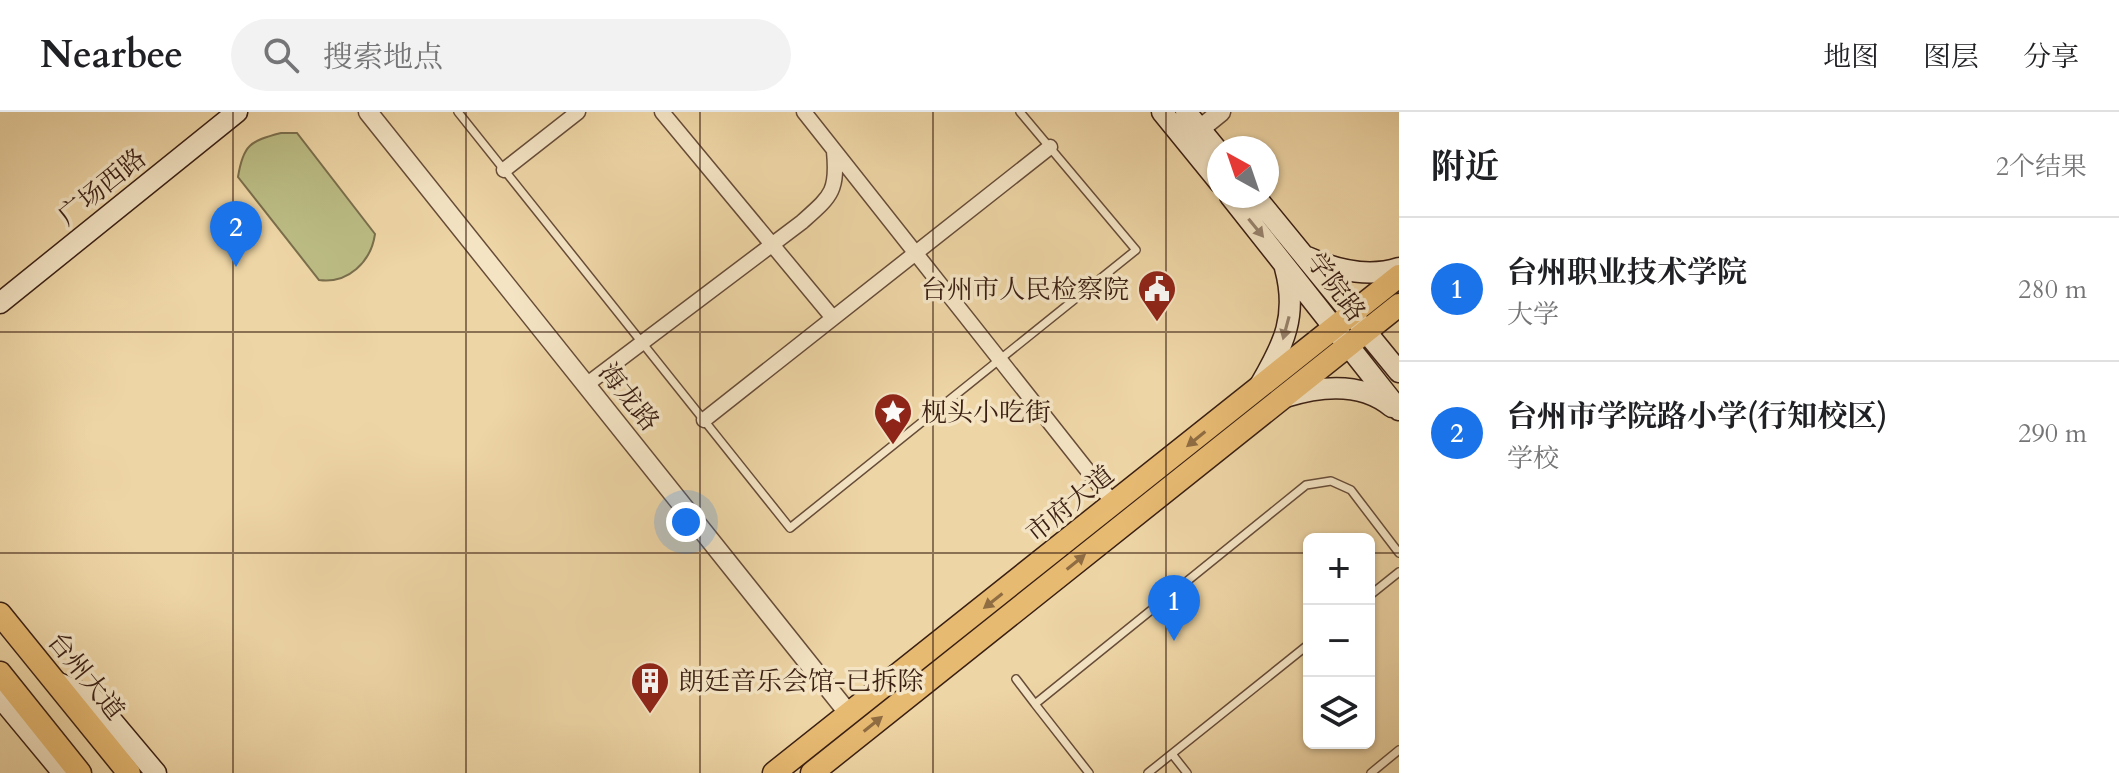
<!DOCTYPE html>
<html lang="zh">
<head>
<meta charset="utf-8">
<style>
	body { margin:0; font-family:Cardo,"Noto Serif SC",serif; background:#f2f2f2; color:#202124 }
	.controls { position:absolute; right:24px; bottom:24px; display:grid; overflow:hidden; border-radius:12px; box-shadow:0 2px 6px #0004 }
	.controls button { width:72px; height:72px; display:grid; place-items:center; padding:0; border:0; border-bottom:2px solid #e0e0e0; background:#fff; color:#202124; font:40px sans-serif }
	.compass { position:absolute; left:1207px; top:24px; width:72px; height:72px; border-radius:50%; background:#fff; box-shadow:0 2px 6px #0004; rotate:320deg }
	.you { position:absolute; left:686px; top:410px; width:28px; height:28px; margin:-20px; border:6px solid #fff; border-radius:50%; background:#1a73e8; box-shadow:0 0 0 12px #1a73e833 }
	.badge { display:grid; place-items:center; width:52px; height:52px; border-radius:50%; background:#1a73e8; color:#fff; font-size:26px; font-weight:700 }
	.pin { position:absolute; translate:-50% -66px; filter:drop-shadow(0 2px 4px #0008) }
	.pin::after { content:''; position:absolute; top:42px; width:28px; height:24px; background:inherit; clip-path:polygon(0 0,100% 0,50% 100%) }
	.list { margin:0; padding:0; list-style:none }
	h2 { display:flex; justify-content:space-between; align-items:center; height:104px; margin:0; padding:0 32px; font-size:34px }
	h2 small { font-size:26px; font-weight:400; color:#757577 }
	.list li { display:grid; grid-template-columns:52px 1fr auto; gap:24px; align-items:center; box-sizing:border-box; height:144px; padding:0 32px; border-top:2px solid #e0e0e0 }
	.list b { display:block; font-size:30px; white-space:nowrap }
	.list p { margin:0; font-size:26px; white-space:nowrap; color:#757577 }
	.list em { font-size:26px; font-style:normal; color:#757577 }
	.icon { flex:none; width:44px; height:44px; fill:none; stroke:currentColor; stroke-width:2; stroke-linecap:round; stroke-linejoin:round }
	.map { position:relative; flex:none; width:1399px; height:661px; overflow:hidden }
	header { display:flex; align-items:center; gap:48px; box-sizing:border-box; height:112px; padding:0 40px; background:#fff; border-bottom:2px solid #e0e0e0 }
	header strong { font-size:38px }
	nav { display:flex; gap:44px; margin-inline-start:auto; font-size:28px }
	.search { width:560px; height:72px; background:#f2f2f2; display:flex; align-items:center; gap:20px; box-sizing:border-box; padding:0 28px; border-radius:44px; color:#757577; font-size:30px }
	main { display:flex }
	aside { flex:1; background:#fff }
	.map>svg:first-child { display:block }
</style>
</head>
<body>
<header>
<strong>Nearbee</strong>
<div class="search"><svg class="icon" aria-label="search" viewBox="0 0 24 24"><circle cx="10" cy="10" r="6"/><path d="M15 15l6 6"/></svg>搜索地点</div>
<nav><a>地图</a><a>图层</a><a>分享</a></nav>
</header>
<main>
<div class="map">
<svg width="1399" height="661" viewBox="0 0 1399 661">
	<rect width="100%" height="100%" fill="#eed5a5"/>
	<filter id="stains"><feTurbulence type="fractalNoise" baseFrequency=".0025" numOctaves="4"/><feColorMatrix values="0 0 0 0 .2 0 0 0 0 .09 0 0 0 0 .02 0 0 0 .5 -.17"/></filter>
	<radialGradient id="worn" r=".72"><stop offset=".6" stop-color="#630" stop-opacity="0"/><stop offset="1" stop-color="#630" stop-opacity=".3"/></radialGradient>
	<path fill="#bbbc84" stroke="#7a6e4c" stroke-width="2" d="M281,21H297L375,122C371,150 348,172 319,168L238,65C243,33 250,29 281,21Z"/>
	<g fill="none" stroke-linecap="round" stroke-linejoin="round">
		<g stroke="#674c38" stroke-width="10">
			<path id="service" d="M458,0L790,416L1136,138L1020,0
				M1369,484L1399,460
				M1016,567L1035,592
				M1172,642L1187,661
				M1089,661L1035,592L1306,373L1331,369L1351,378L1399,441
				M1148,661L1309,532
				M1371,661L1399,638"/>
		</g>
		<g stroke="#674c38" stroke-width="17">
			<path id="minor" d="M662,0L833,206
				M804,0L1114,392
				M504,58L578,0
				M586,273L802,110C831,84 838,80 834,39
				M704,308L1050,35"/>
		</g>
		<g stroke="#674c38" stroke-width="21">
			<path id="tertiary" d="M368,0L849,602
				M1200,17L1221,0"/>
		</g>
		<g stroke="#3a1f13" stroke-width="23">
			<path id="secondary" d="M1162,0L1219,70
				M1186,0L1219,40
				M1230,84L1399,298
				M1255,84L1399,260
				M1307,145C1336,158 1368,166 1399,156
				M0,191L237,0
				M1260,273C1284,232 1298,204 1285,156
				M1285,285C1320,274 1361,269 1392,295
				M54,569L92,585L156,661
				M0,585L63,661"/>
		</g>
		<g stroke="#3a1f13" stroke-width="25">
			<path id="primary" d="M0,502L129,661
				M0,561L80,661
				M774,661L1399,164
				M812,661L1399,193"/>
		</g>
		<use href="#service" stroke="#f4e4c4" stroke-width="7"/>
		<use href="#minor" stroke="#f4e4c4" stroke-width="14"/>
		<use href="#tertiary" stroke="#f4e4c4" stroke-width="18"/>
		<use href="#secondary" stroke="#f4e4c4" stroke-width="20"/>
		<use href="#primary" stroke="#e7ba72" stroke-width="22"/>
	</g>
	<defs><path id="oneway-solid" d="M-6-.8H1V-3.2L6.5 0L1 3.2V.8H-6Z" transform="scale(2)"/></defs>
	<g fill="#97826c">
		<use href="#oneway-solid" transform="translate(1256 116) rotate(51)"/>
		<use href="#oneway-solid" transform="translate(1286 216) rotate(105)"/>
	</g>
	<g fill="#906c42">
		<use href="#oneway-solid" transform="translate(1196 327) rotate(141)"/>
		<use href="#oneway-solid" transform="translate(1076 450) rotate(-39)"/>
		<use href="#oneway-solid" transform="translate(993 489) rotate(142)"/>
		<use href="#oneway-solid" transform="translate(873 612) rotate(-39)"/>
	</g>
	<path fill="none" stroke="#3a1f13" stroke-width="2" stroke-opacity="0.55" d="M233,0V661M466,0V661M700,0V661M933,0V661M1166,0V661M0,220H1399M0,441H1309M1369,441H1399"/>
	<defs>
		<g id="civic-pin" transform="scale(2)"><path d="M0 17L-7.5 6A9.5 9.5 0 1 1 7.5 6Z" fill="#8f2418" stroke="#f4e4c4"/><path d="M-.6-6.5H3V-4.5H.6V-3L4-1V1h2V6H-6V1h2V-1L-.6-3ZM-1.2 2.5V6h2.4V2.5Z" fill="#fff"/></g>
		<g id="sight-pin" transform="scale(2)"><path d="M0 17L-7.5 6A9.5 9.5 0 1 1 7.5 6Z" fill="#8f2418" stroke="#f4e4c4"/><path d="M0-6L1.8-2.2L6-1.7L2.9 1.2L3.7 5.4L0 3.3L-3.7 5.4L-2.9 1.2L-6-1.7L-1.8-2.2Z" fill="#fff"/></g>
		<g id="building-pin" transform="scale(2)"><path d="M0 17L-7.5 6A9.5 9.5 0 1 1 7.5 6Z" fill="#8f2418" stroke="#f4e4c4"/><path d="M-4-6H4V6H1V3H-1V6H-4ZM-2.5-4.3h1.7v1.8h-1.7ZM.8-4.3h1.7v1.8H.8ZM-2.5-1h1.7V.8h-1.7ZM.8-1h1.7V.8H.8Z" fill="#fff"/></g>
	</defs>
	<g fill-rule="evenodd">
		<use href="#civic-pin" x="1157" y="177"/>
		<use href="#sight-pin" x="893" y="300"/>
		<use href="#building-pin" x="650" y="569"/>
	</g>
	<g text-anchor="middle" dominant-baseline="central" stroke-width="7" stroke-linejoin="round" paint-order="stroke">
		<g font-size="26" fill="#3a1f13" stroke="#f4e4c4">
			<text transform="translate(102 75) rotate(-39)">广场西路</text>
			<text transform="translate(1336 175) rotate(53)">学院路</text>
			<text transform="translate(629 285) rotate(51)">海龙路</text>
			<text transform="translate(1070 392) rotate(-39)">市府大道</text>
			<text transform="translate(86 564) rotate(51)">台州大道</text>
		</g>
		<g font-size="26" fill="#3a1f13" stroke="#f4e4c4" text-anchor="start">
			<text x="1129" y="177" text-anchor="end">台州市人民检察院</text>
			<text x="921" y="300">枧头小吃街</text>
			<text x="678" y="569">朗廷音乐会馆-已拆除</text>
		</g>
	</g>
	<rect width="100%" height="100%" filter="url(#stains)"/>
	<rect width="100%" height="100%" fill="url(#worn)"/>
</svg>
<div class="controls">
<button>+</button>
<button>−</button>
<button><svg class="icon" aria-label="layers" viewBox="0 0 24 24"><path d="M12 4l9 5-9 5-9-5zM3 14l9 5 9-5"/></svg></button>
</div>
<svg class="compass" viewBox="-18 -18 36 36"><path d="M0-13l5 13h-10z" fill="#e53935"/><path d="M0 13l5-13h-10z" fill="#757577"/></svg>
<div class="you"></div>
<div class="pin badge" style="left:1174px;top:529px">1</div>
<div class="pin badge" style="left:236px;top:155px">2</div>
</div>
<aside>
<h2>附近<small>2个结果</small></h2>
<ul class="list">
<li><span class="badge">1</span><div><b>台州职业技术学院</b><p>大学</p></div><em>280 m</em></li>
<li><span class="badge">2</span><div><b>台州市学院路小学(行知校区)</b><p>学校</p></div><em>290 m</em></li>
</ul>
</aside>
</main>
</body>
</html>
